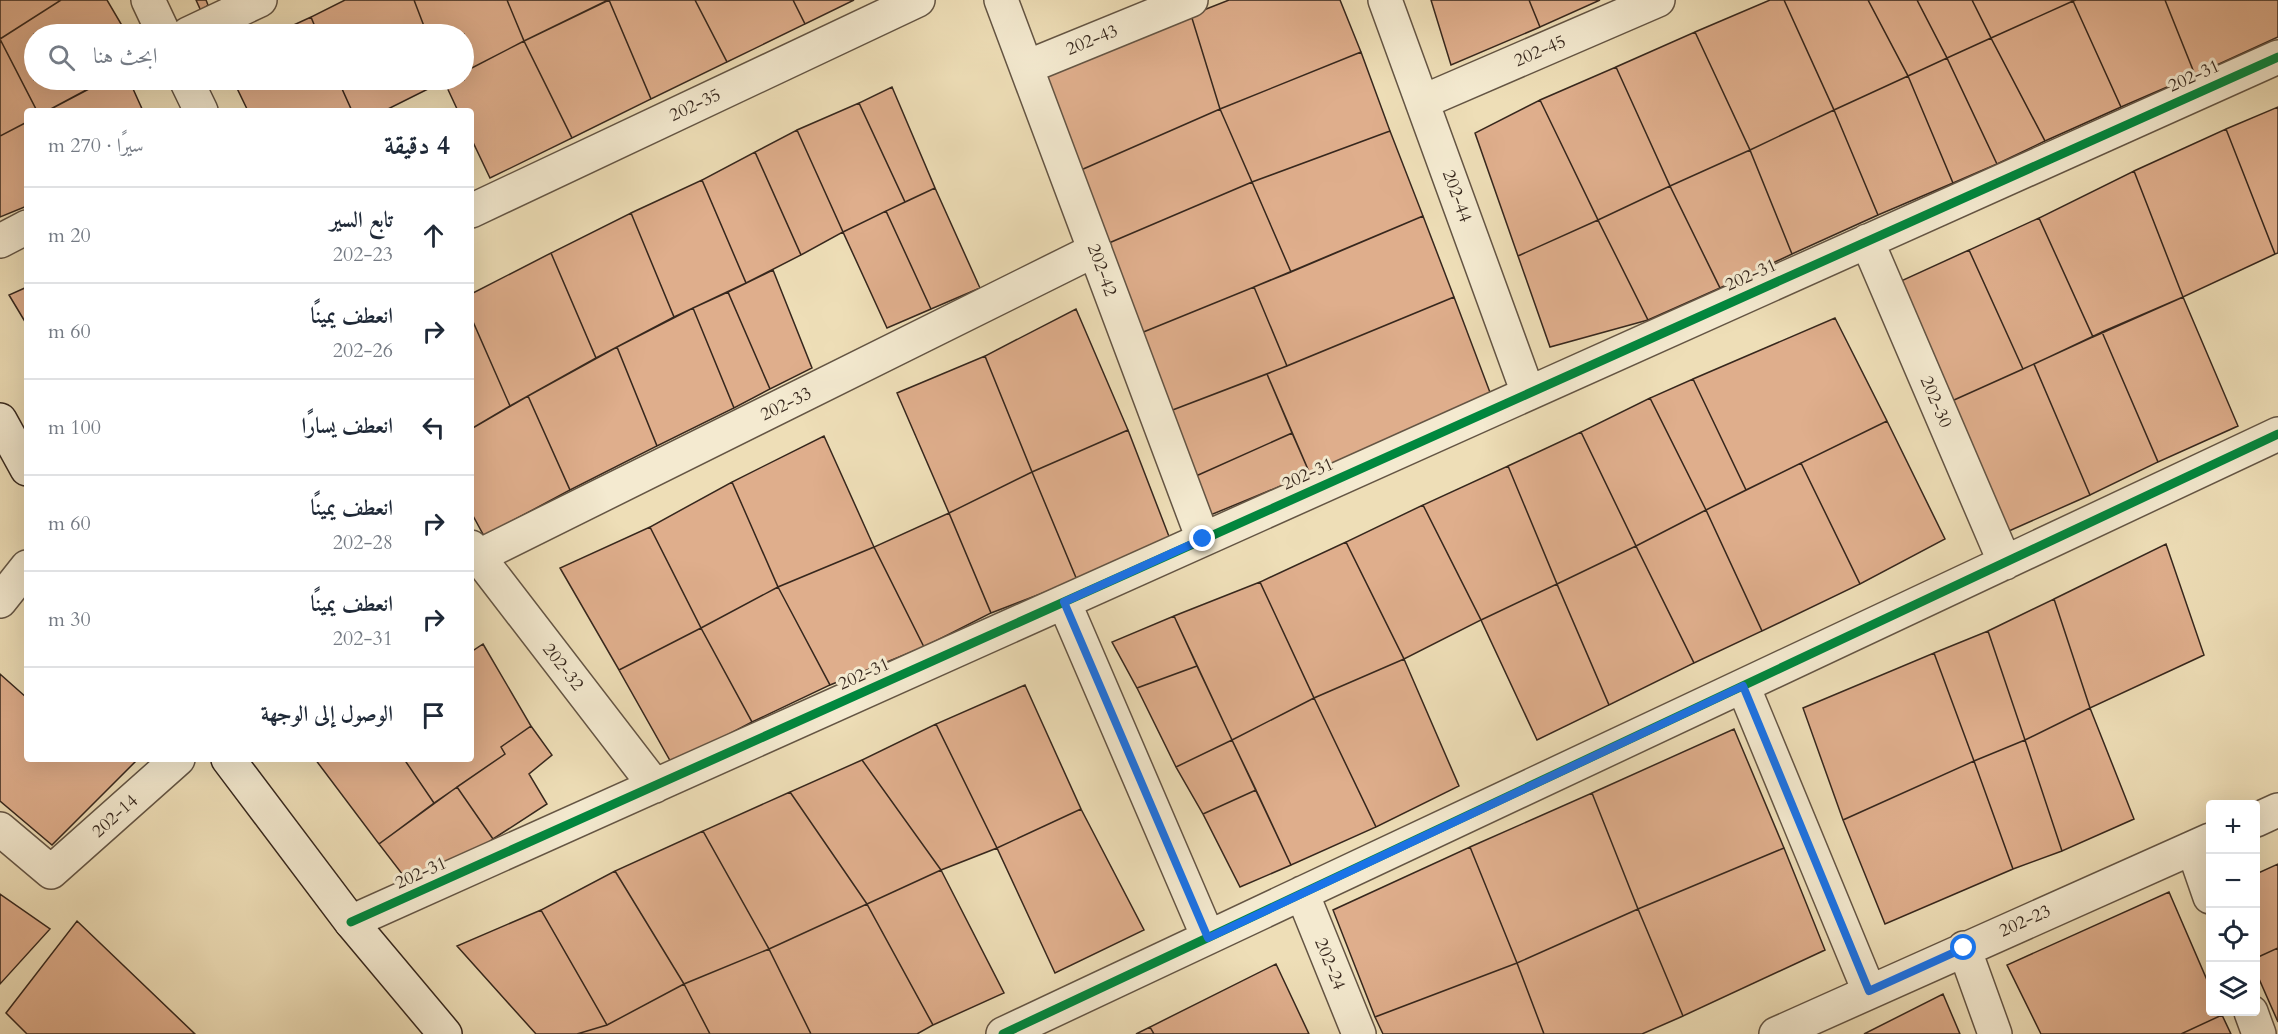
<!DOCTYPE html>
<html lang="ar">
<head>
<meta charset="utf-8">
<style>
	body { margin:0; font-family:Cardo,Amiri,serif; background:#f2f2f3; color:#1f2937; direction:rtl }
	.controls { position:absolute; right:18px; bottom:18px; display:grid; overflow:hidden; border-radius:6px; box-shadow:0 6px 24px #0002 }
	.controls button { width:54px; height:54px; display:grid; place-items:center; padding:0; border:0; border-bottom:2px solid #e0e1e3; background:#fff; color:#1f2937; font:30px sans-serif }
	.stop { position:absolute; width:18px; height:18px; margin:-14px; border:4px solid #1a73e8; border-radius:50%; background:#fff }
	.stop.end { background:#1a73e8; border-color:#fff; box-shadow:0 2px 6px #0008 }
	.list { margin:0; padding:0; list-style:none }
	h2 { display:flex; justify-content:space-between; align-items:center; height:78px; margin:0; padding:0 24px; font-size:26px }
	h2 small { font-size:20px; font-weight:400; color:#747a83 }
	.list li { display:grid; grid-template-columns:39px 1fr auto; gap:18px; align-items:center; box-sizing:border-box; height:96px; padding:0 24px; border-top:2px solid #e0e1e3 }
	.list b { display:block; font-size:22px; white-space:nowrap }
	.list p { margin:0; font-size:20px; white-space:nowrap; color:#747a83 }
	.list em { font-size:20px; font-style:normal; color:#747a83 }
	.icon { flex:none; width:33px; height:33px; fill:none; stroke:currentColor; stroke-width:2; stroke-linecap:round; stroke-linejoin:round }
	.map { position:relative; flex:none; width:2278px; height:1034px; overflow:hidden; direction:ltr }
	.search { position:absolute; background:#fff; box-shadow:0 6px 24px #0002; left:24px; top:24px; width:450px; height:66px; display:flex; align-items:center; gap:15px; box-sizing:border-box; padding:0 21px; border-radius:33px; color:#747a83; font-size:22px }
	.panel { position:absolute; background:#fff; box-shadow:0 6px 24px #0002; left:24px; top:108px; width:450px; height:654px; border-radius:6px; direction:rtl }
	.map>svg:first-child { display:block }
</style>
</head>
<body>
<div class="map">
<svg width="2278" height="1034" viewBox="0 0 2278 1034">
	<rect width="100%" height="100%" fill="#eedeb7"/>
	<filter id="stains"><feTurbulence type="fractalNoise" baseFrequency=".00333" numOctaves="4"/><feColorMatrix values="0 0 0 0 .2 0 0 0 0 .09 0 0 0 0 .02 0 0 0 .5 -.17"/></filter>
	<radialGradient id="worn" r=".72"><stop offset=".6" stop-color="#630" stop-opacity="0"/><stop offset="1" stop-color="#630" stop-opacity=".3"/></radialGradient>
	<path fill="#dfae8c" stroke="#36271d" stroke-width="1.5" d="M0,0H61L0,39Z
		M61,0H107L127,34H34V80H105L47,111H37L0,39Z
		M196,0H206L208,5L201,11Z
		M345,0H414L427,34H318L311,17Z
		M414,0H507L524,41L464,72V34H427Z
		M507,0H608L524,41Z
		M609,0L651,99L572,138L524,41Z
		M609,0H695L727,62L651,99Z
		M695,0H793L805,24L727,62Z
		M793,0H854L805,24Z
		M1229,0H1340L1361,52L1220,109L1191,15Z
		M1431,0H1529L1540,27L1451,65Z
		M1529,0H1600L1540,27Z
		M1770,0H1784L1834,110L1750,150L1695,32Z
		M1784,0H1868L1908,76L1834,110Z
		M1868,0H1917L1947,58L1908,76Z
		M1917,0H1972L1991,38L1947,58Z
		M1972,0H2073V1L1991,38Z
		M2076,0H2165L2195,75L2121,107L2073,1Z
		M2165,0H2278V37L2195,75Z
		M2073,1L2121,107L2045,141L1991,38Z
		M1191,15L1220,109L1081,170L1045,77Z
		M311,17L318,34H274Z
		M1695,32L1750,150L1670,186L1616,67Z
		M1991,38L2045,141L1997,164L1947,58Z
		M0,39L37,111H27V122L0,136Z
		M524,41L572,138L490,178L471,138V111H458L444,81L464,80V72Z
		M1361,52L1390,131L1252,182L1220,109Z
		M1947,58L1997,164L1953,183L1908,76Z
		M1616,67L1670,186L1598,220L1540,100Z
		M1908,76L1953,183L1878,215L1834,110Z
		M106,80H129L143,111H47Z
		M233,80H338L352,111H248Z
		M338,80H444V81L384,111H352Z
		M892,87L935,188L905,202L859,103Z
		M1540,100L1598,220L1518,256L1475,133Z
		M859,103L905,202L843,232L797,130Z
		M2278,107V253L2275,254L2226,129Z
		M1220,109L1252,182L1109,243L1081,170Z
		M1834,110L1878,215L1792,254L1750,150Z
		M27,122V206L0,217V136Z
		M2226,129L2275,254L2183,297L2134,171Z
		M797,130L843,232L801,255L755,152Z
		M1390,131L1423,216L1291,272L1252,182Z
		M1750,150L1792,254L1720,288L1670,186Z
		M755,152L801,255L746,283L702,180Z
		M2134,171L2183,297L2093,337L2039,218Z
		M702,180L746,283L674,317L631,213Z
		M1252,182L1291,272L1141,333L1109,243Z
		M1670,186L1720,288L1648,320L1598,220Z
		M935,188L980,288L931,309L886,211Z
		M886,211L931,309L887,328L843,232Z
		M631,213L674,317L596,358L551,253Z
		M1423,216L1454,297L1287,366L1254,287Z
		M2039,218L2093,337L2023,369L1969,250Z
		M1598,220L1648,320L1550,347L1518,256Z
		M1969,250L2023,369L1943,405L1890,286Z
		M551,253L596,358L510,406L471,317V294Z
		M773,270L812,368L770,389L728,292Z
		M27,287V325L9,295Z
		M1254,287L1287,366L1170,411L1141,333Z
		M728,292L770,389L734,408L693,308Z
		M1454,297L1491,395L1310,474L1267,374Z
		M2183,297L2238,426L2158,462L2102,332Z
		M693,308L734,408L657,446L617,347Z
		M1076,309L1128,430L1032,472L985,356Z
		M471,317L510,406L471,429Z
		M1835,318L1887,421L1746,490L1693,379Z
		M2102,332L2158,462L2090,495L2034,364Z
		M617,347L657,446L570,490L528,396Z
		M985,356L1032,472L949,513L897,393Z
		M2034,364L2090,495L2000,535L1943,405Z
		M1267,374L1292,433L1196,476L1170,411Z
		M1693,379L1746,490L1706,510L1650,398Z
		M528,396L570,490L484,536L471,512V429Z
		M1650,398L1706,510L1636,546L1581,432Z
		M1887,421L1945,539L1860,584L1801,463Z
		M1128,430L1170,539L1077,580L1032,472Z
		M1581,432L1636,546L1557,584L1508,466Z
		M1292,433L1310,474L1208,516L1196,476Z
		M824,436L874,547L778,587L732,482Z
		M1801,463L1860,584L1762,631L1706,510Z
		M1508,466L1557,584L1481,620L1423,505Z
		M1032,472L1077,580L991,613L949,513Z
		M732,482L778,587L701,628L650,527Z
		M1423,505L1481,620L1404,659L1346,542Z
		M1706,510L1762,631L1694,663L1636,546Z
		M949,513L991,613L924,647L874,547Z
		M650,527L701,628L619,670L560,568Z
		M1346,542L1404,659L1314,698L1260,582Z
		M2166,544L2204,655L2090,708L2054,599Z
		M1636,546L1694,663L1609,705L1557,584Z
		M874,547L924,647L830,685L778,587Z
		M1260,582L1314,698L1232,740L1174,616Z
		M1557,584L1609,705L1537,740L1481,620Z
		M778,587L830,685L752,722L701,628Z
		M2054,599L2090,708L2025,740L1988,631Z
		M1174,616L1197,666L1137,688L1112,642Z
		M701,628L752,722L672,764L619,670Z
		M1988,631L2025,740L1974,761L1934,653Z
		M483,644L531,726L501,747L505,754L434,803L404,759H471V652Z
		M1934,653L1974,761L1843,820L1803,708Z
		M1404,659L1459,786L1376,827L1314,698Z
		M1197,666L1232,740L1176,767L1137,688Z
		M0,674L27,698V759H138L52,845L0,801Z
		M1025,685L1081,809L997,848L936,724Z
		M1314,698L1376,827L1291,865L1232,740Z
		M2090,708L2134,819L2062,851L2025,740Z
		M936,724L997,848L941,870L862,760Z
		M531,726L552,755L529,774L547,804L493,839L457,787L505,754L501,747Z
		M1734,729L1784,848L1638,909L1592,793Z
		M1232,740L1256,790L1203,814L1176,767Z
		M2025,740L2062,851L2013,869L1974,761Z
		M315,759H404L434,803L379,844Z
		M862,760L941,870L867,904L790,792Z
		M1974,761L2013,869L1885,924L1843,820Z
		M457,787L493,839L416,892L379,844Z
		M1256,790L1291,865L1240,887L1203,814Z
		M790,792L867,904L769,949L703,831Z
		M1592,793L1638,909L1517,963L1470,847Z
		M1081,809L1144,930L1055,973L997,848Z
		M703,831L769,949L684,984L615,871Z
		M1470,847L1517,963L1375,1017L1333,910Z
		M1784,848L1825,950L1683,1016L1638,909Z
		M2278,864V948L2256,958V874Z
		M941,870L1004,993L933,1025L867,904Z
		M615,871L684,984L607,1025L541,910Z
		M2169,892L2210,987V1012H2221L2222,1015L2181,1034H2041L2007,965Z
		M0,894L50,929L0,984Z
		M867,904L933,1025L917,1034H811L769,949Z
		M1638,909L1683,1016L1642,1034H1544L1517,963Z
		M541,910L607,1025L577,1034H536L457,946Z
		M77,921L195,1034H27L6,1013Z
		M2278,948V1022L2256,972V958Z
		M769,949L811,1034H710L684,984Z
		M1517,963L1544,1034H1383L1375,1017Z
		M1276,964L1309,1034H1154L1150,1027Z
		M684,984L710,1034H577L607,1025Z
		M1943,994L1960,1034H1864Z
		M2222,1015L2231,1034H2181Z
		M1150,1027L1154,1034H1136Z"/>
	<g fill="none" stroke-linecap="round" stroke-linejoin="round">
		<g stroke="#645544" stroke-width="36">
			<path id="street" d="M148,0L164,34
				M1001,0L1203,539
				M1385,0L1528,393
				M188,34L260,0
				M1027,67L1191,0
				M186,80L201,111
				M1422,102L1658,0
				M471,211L918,0
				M0,241L27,227
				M1867,241L2005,563
				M471,547L655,786
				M477,557L1095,250
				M0,601L27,567
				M1064,602L1208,937
				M1743,686L1869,991
				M2256,820L2278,810
				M0,829L51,872L178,759
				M2193,848L2210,897
				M1302,893L1359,1034
				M351,922L2278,57
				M1964,948L1995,1034
				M2251,1012L2259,1034
				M1003,1034L2278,434
				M1776,1034L2210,840"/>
		</g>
		<g stroke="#36271d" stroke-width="36">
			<path id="secondary" d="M0,420L27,469
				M228,759L351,922L445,1034"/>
		</g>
		<use href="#street" stroke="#f4ead0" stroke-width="33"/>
		<use href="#secondary" stroke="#f4ead0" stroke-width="33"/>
		<g stroke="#f4ead0" stroke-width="13">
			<path id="cycleway" d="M351,922L2278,57
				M1003,1034L2278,434"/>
		</g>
		<use href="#cycleway" stroke="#00873e" stroke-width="9"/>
	</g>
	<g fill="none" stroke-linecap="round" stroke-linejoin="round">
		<path stroke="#1a73e8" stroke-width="8" d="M1203,539L1064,602L1208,938L1743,686L1869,991L1964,948"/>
	</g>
	<g text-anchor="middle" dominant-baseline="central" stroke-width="6" stroke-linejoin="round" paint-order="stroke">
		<g font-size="18" fill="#36271d" stroke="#f4ead0">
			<text transform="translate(1092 40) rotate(-22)">202-43</text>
			<text transform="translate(1540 51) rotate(-23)">202-45</text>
			<text transform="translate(2194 76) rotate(-24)">202-31</text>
			<text transform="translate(695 105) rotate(-25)">202-35</text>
			<text transform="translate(1457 196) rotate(70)">202-44</text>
			<text transform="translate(1102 270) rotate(70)">202-42</text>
			<text transform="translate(1751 275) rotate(-24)">202-31</text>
			<text transform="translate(1936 402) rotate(67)">202-30</text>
			<text transform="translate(786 404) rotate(-26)">202-33</text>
			<text transform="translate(1308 474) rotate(-24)">202-31</text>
			<text transform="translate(563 667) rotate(52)">202-32</text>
			<text transform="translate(864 674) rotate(-24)">202-31</text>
			<text transform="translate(115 816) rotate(-42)">202-14</text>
			<text transform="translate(421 873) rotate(-24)">202-31</text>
			<text transform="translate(2025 921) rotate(-24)">202-23</text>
			<text transform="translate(1330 964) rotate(68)">202-24</text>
		</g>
	</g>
	<rect width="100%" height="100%" filter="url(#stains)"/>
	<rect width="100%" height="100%" fill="url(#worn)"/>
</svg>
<div class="controls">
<button>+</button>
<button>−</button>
<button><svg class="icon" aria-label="locate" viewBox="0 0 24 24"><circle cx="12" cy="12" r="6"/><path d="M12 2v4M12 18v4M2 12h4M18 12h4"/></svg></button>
<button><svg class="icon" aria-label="layers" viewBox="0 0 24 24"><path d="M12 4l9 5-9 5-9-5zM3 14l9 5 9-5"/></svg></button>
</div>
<div class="stop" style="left:1964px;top:948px"></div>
<div class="stop end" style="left:1203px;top:539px"></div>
<div class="search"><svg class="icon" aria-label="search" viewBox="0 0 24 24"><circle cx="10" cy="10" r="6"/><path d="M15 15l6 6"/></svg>ابحث هنا</div>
<section class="panel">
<h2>4 دقيقة<small>سيرًا · 270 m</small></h2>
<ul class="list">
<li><svg class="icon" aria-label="ahead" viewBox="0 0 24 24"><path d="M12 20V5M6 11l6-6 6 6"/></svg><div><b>تابع السير</b><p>202-23</p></div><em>20 m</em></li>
<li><svg class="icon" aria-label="right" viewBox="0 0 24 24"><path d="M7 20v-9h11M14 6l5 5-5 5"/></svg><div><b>انعطف يمينًا</b><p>202-26</p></div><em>60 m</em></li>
<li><svg class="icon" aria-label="left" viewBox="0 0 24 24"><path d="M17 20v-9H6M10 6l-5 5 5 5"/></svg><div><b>انعطف يسارًا</b></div><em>100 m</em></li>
<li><svg class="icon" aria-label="right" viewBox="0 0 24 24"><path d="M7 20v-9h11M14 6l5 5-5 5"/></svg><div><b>انعطف يمينًا</b><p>202-28</p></div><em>60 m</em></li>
<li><svg class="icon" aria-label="right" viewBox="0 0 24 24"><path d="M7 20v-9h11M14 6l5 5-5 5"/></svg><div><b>انعطف يمينًا</b><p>202-31</p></div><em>30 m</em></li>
<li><svg class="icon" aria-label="arrive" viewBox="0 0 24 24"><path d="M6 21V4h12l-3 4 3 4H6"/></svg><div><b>الوصول إلى الوجهة</b></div></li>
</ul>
</section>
</div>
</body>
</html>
